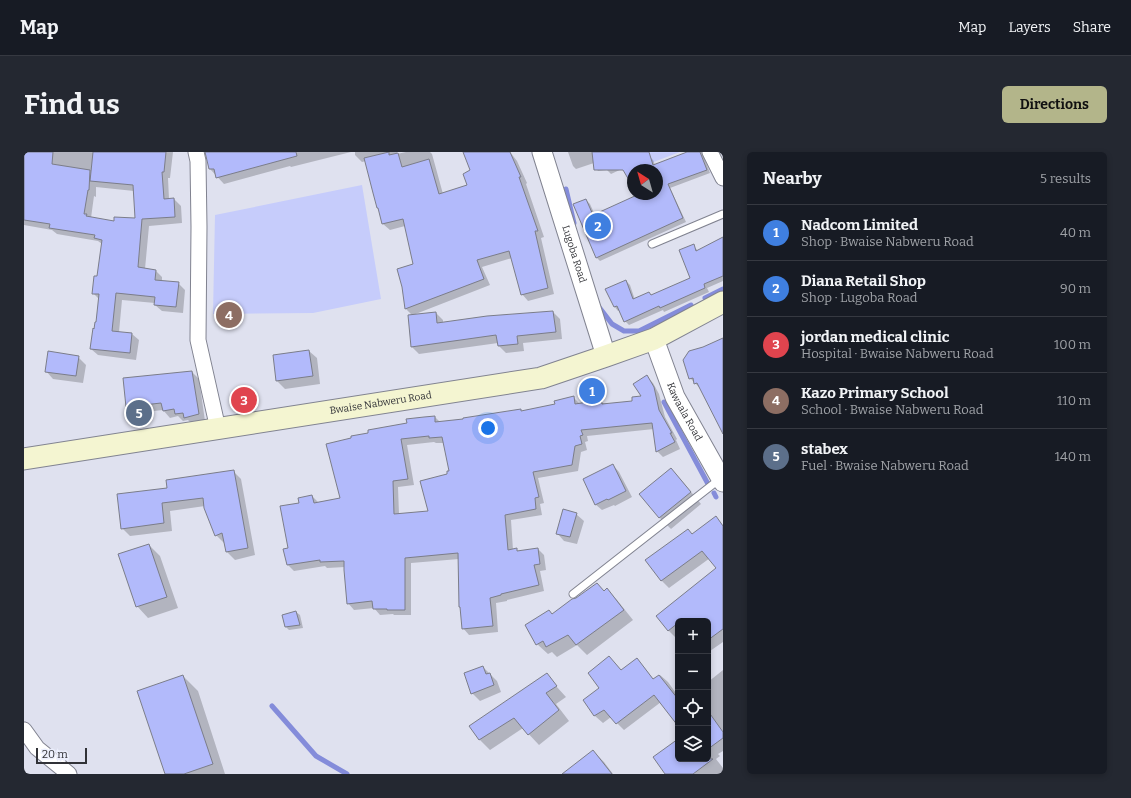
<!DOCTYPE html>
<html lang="en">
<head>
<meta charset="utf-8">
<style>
	body { margin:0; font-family:Bitter,serif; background:#242831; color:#f1f3f6 }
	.controls { position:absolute; right:12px; bottom:12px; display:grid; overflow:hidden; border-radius:6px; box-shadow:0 2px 6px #0003 }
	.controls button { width:36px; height:36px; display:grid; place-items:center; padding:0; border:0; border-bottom:1px solid #363941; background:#171b24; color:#f1f3f6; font:20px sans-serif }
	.compass { position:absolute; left:603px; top:12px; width:36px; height:36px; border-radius:50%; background:#171b24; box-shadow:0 2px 6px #0003; rotate:323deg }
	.scale { position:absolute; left:12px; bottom:10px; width:51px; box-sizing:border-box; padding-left:4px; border:2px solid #313237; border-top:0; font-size:11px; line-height:14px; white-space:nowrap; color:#313237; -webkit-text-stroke:3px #eceffd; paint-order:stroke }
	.you { position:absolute; left:464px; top:276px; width:14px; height:14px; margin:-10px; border:3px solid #fff; border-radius:50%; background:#1a73e8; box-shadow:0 0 0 6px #1a73e833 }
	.badge { display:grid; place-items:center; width:26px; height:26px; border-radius:50%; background:#b3b58a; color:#fff; font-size:13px; font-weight:700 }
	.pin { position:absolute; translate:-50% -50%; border:2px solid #fff; box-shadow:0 1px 4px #0006 }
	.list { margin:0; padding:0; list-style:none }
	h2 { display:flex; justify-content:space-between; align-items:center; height:52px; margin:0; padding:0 16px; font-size:17px }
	h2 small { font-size:13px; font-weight:400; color:#9ea1a6 }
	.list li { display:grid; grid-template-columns:26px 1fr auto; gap:12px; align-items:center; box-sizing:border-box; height:56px; padding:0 16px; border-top:1px solid #363941 }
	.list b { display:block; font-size:15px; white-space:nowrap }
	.list p { margin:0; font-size:13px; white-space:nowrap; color:#9ea1a6 }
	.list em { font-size:13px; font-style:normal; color:#9ea1a6 }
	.icon { flex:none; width:22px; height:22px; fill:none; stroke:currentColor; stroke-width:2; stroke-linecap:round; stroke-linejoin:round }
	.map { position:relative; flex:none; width:699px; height:622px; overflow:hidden; border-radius:6px }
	header { display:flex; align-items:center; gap:24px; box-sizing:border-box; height:56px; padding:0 20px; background:#171b24; border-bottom:1px solid #363941 }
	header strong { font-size:19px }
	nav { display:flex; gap:22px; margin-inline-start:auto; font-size:14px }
	.intro { display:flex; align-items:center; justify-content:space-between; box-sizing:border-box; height:96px; padding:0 24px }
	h1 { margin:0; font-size:28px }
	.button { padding:10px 18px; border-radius:6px; background:#b3b58a; color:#111; font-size:14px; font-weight:700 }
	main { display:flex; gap:24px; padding:0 24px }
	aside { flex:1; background:#171b24; border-radius:6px; box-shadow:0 2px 6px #0003 }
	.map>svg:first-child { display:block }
</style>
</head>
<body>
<header>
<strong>Map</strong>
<nav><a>Map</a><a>Layers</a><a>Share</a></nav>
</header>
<div class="intro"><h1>Find us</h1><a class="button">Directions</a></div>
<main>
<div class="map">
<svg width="699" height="622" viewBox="0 0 699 622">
	<rect width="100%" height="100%" fill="#dfe1ef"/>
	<path fill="#c6ccfb" d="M614,0H656L619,14Z
		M338,33L357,147L289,161L189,162L191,63Z"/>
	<path fill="#0003" fill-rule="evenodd" d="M0,0H149L146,26H144L145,47H150L157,54L158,71L125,74L121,117L132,119L138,125V130L154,131L161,138L159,161L138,159L131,153V151L98,148L95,180L108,182L115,188L112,208L74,203L67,197L71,178L73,171L75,147L69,141L74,125L78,92L74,89L33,82L28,78L0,73ZM72,35L110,39L112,68L90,70L67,66L70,44L72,45Z
		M182,0H327L267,15L266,14L200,32L186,17Z
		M331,0H373V2L382,0H406L408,2L419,42L444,33L447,19L440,0H486L493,9L503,31L502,32L520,85L517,86L530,142L504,149L498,142L488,106L458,115L466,133L389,163L412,161L419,168V171L529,160L536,167L538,187L499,191L500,199L482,201L475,194L474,191L395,202L388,195L389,164L382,157L390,113L381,74L366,78L359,72L342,9L338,10L331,3Z
		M544,0H593L600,16L587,22L583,18L574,19L571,15L570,11L552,17L549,14Z
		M666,0H678L686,21L646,36L662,70L576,109L573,106L562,48L566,52L571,63L615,43L614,42H633V18H618L625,4L629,8L631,13Z
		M699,86V129L683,136L685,140L640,160L639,158L605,173L601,169L596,158L594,159L590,154L602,129L606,133L611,148L625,141L628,144L668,126L669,93L674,99Z
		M699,187V280L677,237L666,226L679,196Z
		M285,199L293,206L296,232L261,237L253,229L250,204Z
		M54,205L62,213L59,231L29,227L22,219Z
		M168,220L175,227L181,269L168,272L164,268L159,269L154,264L146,266L139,258L110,261L103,254Z
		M623,225L629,231L635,242L641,265L653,287L652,288L656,297L639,305L633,299L630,277L563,284L564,289L561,290L563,298L557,300L554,319L514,326L520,351L516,352L518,363L487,368L489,398H492L495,400L514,397L520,403L522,418L516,419L520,439L483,448V449L472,451L474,480L445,483L439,476L435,407L387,411V463H370L369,462L356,463L350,456L330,458L324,451L321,415L303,416L301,414L270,419L264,413L265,396L276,351L288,344L294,350L317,347L345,282L411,265L416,270L440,268L496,258L498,260L532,252L550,246L556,252L577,249L581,253L609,250L619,245ZM410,290L412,291H420L426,319L405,360L375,362L374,335L390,333L383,293Z
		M589,313L595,320L608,345L591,354L590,353L578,358L571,352Z
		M647,317L658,329L677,352L647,377L636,366L616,342Z
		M209,319L217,327L231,403L211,408L203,400L201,391H200L192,383L181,354L146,359L148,379L106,384L98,376L144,337Z
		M552,362L560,369L553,392L540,389L533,381Z
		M692,366L699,373V490L686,499L684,497V469H654V484L652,486L644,478L693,416L686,406L645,436L638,429L623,408L669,383Z
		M125,393L136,404L154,456L124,466L113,454Z
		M573,432L580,439L583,437L593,448L609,468L563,503L553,493L533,505L528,500L524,502L513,492L553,447Z
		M272,460L276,463L279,476L265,478L262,475Z
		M585,505L598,519L613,507L620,515L630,528L636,523L644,530L654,544V573L637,550L600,578L587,565L579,571L571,564L560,548L577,536Z
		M459,515L473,529L477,540L456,549L448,541Z
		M699,518V599L694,602L696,604L692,607L699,616V620L697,622H642L654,588V607H684V530Z
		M522,523L542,545L532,552L545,569L515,593L499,576L466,598L456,588L446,574Z
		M159,524L174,539L201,622H142Z
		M569,599L580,610L589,622H549Z"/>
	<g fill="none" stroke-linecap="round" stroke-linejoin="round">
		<path stroke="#848cda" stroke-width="5" d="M542,37L550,71
			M681,146L699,137
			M575,155L588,172L600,179H615L667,153
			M640,250L684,332
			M690,341L692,345
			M248,554L292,604L323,622"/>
	</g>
	<path fill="#b2bafb" stroke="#7b7d89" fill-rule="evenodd" d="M0,0H29L28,12L66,18L65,38H64L60,62H63L62,64L90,69V65L111,66L109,33L66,29L69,0H142L140,20H138L140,47L150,46L151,65L118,67L114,115L132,118L131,128L155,130L152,155L130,153L131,145L92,141L88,179L108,181L106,201L66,197L69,176L70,177L71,170H72L75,142H68L70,124H73L78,88L70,86L71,83L25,76L26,72L0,68Z
		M181,0H272L273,4L192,26L190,17H185Z
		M365,0V3L374,1L378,15L405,7L415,42L443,33L439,22L446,18L439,0H486L497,25H495L514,79H511L524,136L497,143L485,99L453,108L460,127L381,157L378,135L373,117L389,112L379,67L358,72L354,56H353L349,41L340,6Z
		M568,0H625L629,13L663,0H676L683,18L644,32L659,66L572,106L549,52L562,47L569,63L613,43V42H633V18H609V35L599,18H570Z
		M699,85V124L680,132L681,136L636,156L635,154L600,170L593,154L590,155L581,137L602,128L609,147L625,140L627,143L666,126L655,98L670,92L672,99Z
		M529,159L532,180L493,184L494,192L474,194L472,183L387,195L384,163L412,160L413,171L463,164Z
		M699,186V282L673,231L670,232L669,226L665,227L659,208L665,199L679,195Z
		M285,198L289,224L252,229L249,203Z
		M24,199L55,204L52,224L21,220Z
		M168,219L175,262L160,266L159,261L151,262L150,257L139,259L137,251L102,255L99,226Z
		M623,223L630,235L635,258L648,281H646L651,290L632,300L628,271L557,278L559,283L556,284L558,292L551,294L548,313L509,320L515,345L511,346L512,357L481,363L484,398L493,396V399L514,396L516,412L510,413L515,433L477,442V443L466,446L469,474L438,477L436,455H435L434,401L381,406V458H363V457H349L348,449L323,452L320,418V409L296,410V408L263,413L259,397L264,396L256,354L275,351L274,346L288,343L290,351L316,346L302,292L327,286V284L344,281V278L383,271L382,267L400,265L411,264V270L439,267V266L497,257V259L531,252L530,249L550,244L551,252L577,248L578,252L608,249V245L617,244L609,232ZM405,284V286L418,285L425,319H423V322L396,329L404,359L370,362L369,329L384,327L377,287Z
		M589,312L602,339L584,348L583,347L571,353L559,327Z
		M647,316L667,340L635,366L615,342Z
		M210,318L224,396L202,400L198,381L191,384L180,356L179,346L138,351L140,371L97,377L93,342L143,336L142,328Z
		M539,357L553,361L546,385L532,382Z
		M692,364L699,374V477L684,488V469H654V471L644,479L632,464L692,416L678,399L637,429L621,408L664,377L668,382Z
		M125,392L143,445L112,455L94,402Z
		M573,431L580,439L583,436L600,458L552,493L544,483L522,495L519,489L512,493L501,473L525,458L528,462L548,447L552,446Z
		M272,459L276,473L261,475L258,463Z
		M585,504L597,518L613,506L629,527L635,523L654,547V574L630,543L592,572L580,558L570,564L559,548L575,536L564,521Z
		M459,514L462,522L466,521L470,533L447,542L440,521Z
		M523,521L533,534L522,541L535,558L504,583L490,566L455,588L445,574Z
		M159,523L189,612L160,622H141L113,539Z
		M684,559L699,580V586L684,597Z
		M654,587V607H689L669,622H641L629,605Z
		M569,598L588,622H538Z"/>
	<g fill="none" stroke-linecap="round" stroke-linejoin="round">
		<g stroke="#818390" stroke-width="9">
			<path id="service" d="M628,92L699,62
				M549,442L697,326"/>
		</g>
		<g stroke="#818390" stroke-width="17">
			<path id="minor" d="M172,0L174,9L175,75L174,188L194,277
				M686,0L699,26
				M0,578L13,596L45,622"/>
		</g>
		<g stroke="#818390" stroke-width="21">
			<g id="tertiary">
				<path id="s1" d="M518,0L582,204"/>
				<path id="s2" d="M630,187L651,245L699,330"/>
			</g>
		</g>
		<g stroke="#818390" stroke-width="23">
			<g id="secondary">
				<path id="s3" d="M0,307L517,226L582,204L630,187L699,150"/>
			</g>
		</g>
		<use href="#service" stroke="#fff" stroke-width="7"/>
		<use href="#minor" stroke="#fff" stroke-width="15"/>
		<use href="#tertiary" stroke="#fff" stroke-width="19"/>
		<use href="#secondary" stroke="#f4f5d1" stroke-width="21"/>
	</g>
	<g text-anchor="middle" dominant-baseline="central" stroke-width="3.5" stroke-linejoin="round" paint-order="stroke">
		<g font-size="10" fill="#313237" stroke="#eceffd">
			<text stroke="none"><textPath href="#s1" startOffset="107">Lugoba Road</textPath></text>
			<text stroke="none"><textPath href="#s3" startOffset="361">Bwaise Nabweru Road</textPath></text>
			<text stroke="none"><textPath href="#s2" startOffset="79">Kawaala Road</textPath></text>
		</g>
	</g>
</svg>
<div class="controls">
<button>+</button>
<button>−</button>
<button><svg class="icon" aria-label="locate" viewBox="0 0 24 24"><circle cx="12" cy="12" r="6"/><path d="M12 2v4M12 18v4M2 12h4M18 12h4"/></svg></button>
<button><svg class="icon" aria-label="layers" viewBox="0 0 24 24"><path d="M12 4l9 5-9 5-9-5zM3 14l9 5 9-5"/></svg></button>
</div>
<svg class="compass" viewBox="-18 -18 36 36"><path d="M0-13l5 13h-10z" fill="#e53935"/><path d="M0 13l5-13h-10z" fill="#9ea1a6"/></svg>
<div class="scale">20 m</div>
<div class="you"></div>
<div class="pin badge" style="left:568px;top:239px;background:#3f7fe0">1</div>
<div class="pin badge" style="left:574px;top:74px;background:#3f7fe0">2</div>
<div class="pin badge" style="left:220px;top:248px;background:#e0444e">3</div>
<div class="pin badge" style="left:205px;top:163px;background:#8d6e63">4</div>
<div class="pin badge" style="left:115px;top:261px;background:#5c6f8a">5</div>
</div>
<aside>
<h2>Nearby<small>5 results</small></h2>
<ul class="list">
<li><span class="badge" style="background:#3f7fe0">1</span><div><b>Nadcom Limited</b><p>Shop · Bwaise Nabweru Road</p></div><em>40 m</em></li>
<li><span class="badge" style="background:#3f7fe0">2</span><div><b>Diana Retail Shop</b><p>Shop · Lugoba Road</p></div><em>90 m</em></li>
<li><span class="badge" style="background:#e0444e">3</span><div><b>jordan medical clinic</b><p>Hospital · Bwaise Nabweru Road</p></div><em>100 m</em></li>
<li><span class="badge" style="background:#8d6e63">4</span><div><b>Kazo Primary School</b><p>School · Bwaise Nabweru Road</p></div><em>110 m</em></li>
<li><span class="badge" style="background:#5c6f8a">5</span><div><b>stabex</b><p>Fuel · Bwaise Nabweru Road</p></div><em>140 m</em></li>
</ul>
</aside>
</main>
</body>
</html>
